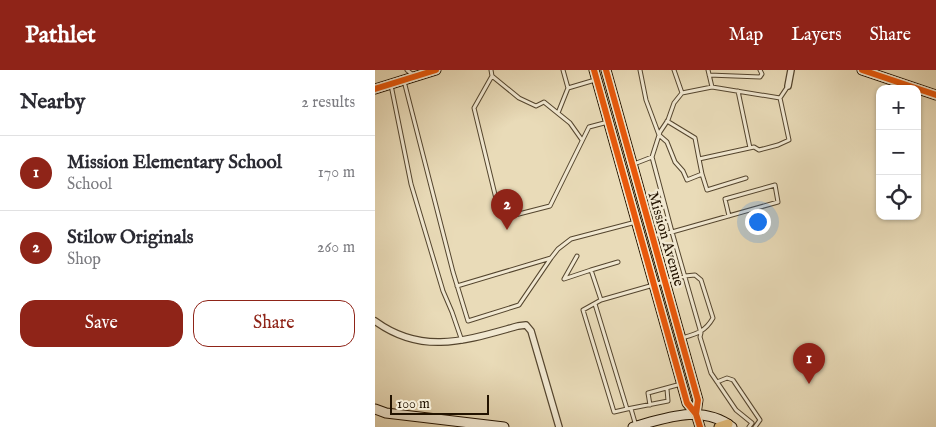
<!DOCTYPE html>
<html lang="en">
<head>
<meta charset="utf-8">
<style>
	body { margin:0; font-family:"IM FELL English",serif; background:#f2f2f3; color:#2b2b33 }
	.controls { position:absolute; right:15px; top:15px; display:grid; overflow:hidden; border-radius:10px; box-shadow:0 1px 4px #0004 }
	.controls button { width:45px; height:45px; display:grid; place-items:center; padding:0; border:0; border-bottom:1px solid #e1e1e2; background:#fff; color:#2b2b33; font:25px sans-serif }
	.scale { position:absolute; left:15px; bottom:12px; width:99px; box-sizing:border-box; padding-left:5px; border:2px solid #231300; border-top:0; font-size:14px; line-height:18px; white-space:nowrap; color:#231300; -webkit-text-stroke:4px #f1e8d1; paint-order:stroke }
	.you { position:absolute; left:382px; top:151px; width:18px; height:18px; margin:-12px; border:4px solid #fff; border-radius:50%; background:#1a73e8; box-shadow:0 0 0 8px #1a73e833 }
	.badge { display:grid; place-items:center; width:32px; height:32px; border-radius:50%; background:#8f2418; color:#fff; font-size:16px; font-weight:700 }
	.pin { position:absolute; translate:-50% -41px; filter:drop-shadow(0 1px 2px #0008) }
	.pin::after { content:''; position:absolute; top:26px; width:18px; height:15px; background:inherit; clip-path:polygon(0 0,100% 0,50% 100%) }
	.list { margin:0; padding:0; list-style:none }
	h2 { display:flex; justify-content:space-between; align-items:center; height:65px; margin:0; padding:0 20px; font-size:21px }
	h2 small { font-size:16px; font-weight:400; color:#7c7c81 }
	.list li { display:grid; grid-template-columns:32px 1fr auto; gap:15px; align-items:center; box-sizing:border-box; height:75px; padding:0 20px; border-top:1px solid #e1e1e2 }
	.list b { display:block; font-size:19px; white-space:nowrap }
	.list p { margin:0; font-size:16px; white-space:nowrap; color:#7c7c81 }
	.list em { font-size:16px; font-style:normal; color:#7c7c81 }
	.actions { display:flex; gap:10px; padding:15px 20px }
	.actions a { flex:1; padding:11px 0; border:1px solid #8f2418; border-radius:15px; text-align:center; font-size:18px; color:#8f2418 }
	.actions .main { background:#8f2418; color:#fff }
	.icon { flex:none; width:28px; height:28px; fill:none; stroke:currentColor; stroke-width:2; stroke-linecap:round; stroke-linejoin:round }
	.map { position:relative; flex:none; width:561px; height:357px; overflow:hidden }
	header { display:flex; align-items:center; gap:30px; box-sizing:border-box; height:70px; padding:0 25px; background:#8f2418; color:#fff }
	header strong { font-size:24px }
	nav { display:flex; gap:28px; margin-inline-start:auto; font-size:18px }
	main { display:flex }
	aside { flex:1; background:#fff }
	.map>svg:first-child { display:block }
</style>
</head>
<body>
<header>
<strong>Pathlet</strong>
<nav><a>Map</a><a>Layers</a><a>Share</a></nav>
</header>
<main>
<aside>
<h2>Nearby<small>2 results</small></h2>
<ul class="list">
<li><span class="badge">1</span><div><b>Mission Elementary School</b><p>School</p></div><em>170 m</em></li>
<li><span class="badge">2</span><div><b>Stilow Originals</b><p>Shop</p></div><em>260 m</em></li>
</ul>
<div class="actions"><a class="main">Save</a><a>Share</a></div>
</aside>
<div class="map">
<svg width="561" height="357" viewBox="0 0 561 357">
	<rect width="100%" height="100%" fill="#e9dbb8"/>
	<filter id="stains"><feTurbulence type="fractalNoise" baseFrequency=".004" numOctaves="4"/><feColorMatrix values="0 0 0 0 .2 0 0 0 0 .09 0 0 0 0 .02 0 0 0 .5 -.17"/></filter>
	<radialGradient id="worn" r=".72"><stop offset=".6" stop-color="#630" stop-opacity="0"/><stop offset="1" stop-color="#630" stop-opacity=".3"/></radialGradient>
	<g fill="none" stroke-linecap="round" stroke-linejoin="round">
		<g stroke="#54452e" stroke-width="5">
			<path id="lane" d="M32,0L38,5
				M116,0L117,6L99,38L124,141L136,146L175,136L214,57L233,52
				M188,0L193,18L220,10
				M265,0L271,30L284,65L292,72L300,92L308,101L312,110L327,104L324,89L379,77L384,80L403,75L414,70L405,28
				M299,0L307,23
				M333,0L337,17
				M334,5L385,7L387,4L385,0
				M117,6L144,28L161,36L169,32L195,53L207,70
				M29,11L78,202L93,251L144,235L176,188L82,216
				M16,15L36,114L68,221L77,242L87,271
				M363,21L375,78
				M183,43L193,18
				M292,51L320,68L324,89
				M277,87L285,62L293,50L299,33L307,23L337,17L405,28L413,16
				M259,94L277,87L297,162L278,166
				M327,104L332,120L371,108
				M354,146L350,129L400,115L403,132L297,162L326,263L325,267L336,303L361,340L377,353L374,357
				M202,186L189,209L216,200
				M176,188L183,179L196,169L261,152
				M243,192L216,200L226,230L310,206L320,205L326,210L338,248C330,262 321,264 307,268
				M220,234L252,339L239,342L208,240L226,230
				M342,312L352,308L358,310L385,350L380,357
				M275,335L273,323L306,314
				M252,339L293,331L292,319
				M256,339L261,356"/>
		</g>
		<g stroke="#54452e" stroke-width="8">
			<path id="street" d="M413,16L416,0
				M0,251C48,286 92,270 143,256L151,255L156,261L184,357"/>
		</g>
		<g stroke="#231300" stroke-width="11">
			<path id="secondary" d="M487,0L561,25
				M0,19L61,0
				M0,339L11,343L129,357
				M258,357C291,348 327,334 357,357"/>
		</g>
		<g stroke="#231300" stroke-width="11">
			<path id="primary" d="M219,0L312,333L321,344
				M231,0L323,330L321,344L325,357
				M344,357L353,354"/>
		</g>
		<use href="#lane" stroke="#f1e8d1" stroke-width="3"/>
		<use href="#street" stroke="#f1e8d1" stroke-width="5.5"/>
		<use href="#secondary" stroke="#f1e8d1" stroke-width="9"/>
		<use href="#primary" stroke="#e4be7c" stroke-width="9"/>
		<g stroke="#f1e8d1" stroke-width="9">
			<path id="cycleway" d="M219,0L312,333L321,344
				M231,0L323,330L321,344L325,357
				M487,0L561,25
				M0,19L61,0"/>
		</g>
		<use href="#cycleway" stroke="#e8590c" stroke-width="6"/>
	</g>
	<g text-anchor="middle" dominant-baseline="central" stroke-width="5" stroke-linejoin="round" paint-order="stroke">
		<g font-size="15" fill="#231300" stroke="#f1e8d1">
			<text transform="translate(291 169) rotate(74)">Mission Avenue</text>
		</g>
	</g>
	<rect width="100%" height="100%" filter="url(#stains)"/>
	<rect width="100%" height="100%" fill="url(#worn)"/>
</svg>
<div class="controls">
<button>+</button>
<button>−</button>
<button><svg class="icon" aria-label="locate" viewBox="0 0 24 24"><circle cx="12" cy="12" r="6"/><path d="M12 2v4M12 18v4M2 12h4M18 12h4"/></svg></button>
</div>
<div class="scale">100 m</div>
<div class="you"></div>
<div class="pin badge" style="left:434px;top:314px">1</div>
<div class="pin badge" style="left:132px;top:160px">2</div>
</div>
</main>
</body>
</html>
